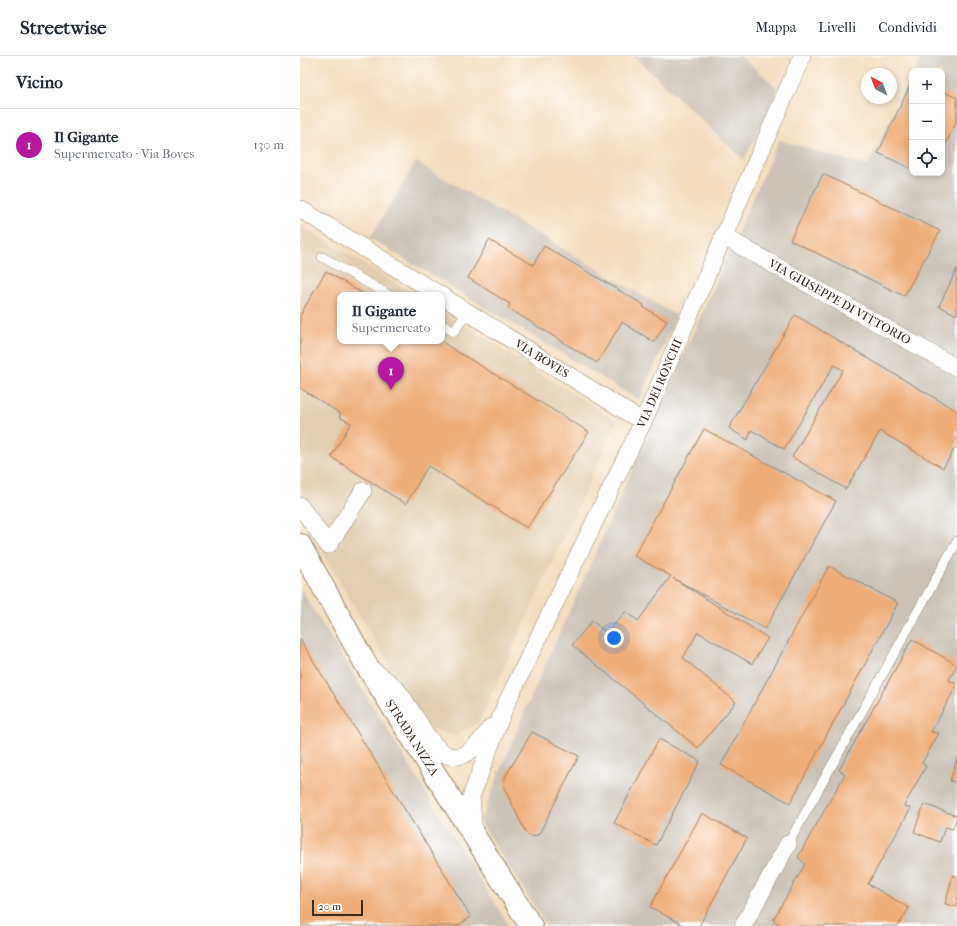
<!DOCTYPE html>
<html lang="it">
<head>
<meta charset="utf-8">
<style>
	body { margin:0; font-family:"IM FELL French Canon",serif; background:#f6f6f7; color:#1f2937 }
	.controls { position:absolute; right:12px; top:12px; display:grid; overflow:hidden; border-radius:8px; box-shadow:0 2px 6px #0003 }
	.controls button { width:36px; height:36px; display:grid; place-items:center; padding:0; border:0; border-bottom:1px solid #e0e1e3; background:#fff; color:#1f2937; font:20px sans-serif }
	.compass { position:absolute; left:561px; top:12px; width:36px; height:36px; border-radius:50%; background:#fff; box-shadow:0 2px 6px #0003; rotate:318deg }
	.scale { position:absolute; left:12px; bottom:10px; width:51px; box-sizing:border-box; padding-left:4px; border:2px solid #3b2a1e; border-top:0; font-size:11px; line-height:14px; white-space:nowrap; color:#3b2a1e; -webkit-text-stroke:3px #fff; paint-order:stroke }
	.you { position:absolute; left:314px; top:582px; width:14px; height:14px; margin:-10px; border:3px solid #fff; border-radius:50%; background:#1a73e8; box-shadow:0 0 0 6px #1a73e833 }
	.badge { display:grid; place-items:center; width:26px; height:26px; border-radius:50%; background:#b5179e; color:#fff; font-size:13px; font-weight:700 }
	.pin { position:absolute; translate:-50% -33px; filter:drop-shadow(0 1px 2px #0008) }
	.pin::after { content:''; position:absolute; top:21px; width:14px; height:12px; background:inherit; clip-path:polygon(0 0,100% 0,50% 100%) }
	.popup { position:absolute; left:37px; top:236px; width:108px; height:52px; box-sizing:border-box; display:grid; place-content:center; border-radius:8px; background:#fff; filter:drop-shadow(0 1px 3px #0005); font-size:13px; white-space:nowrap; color:#747a83 }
	.popup b { font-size:15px; color:#1f2937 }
	.popup::after { content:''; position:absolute; left:50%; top:100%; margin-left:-8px; border:8px solid transparent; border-top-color:#fff }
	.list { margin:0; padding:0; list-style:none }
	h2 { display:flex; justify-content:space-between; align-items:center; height:52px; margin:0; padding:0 16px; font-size:17px }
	h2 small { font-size:13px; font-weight:400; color:#747a83 }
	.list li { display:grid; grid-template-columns:26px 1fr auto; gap:12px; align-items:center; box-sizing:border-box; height:72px; padding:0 16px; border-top:1px solid #e0e1e3 }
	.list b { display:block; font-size:15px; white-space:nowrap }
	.list p { margin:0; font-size:13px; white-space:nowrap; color:#747a83 }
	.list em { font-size:13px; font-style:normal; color:#747a83 }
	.icon { flex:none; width:22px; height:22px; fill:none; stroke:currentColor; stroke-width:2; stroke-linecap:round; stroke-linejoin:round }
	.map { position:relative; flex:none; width:657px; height:870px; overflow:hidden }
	header { display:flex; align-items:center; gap:24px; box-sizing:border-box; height:56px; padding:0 20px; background:#fff; border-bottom:1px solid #e0e1e3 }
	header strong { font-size:19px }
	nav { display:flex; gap:22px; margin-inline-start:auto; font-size:14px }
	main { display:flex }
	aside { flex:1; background:#fff }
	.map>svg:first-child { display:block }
</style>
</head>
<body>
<header>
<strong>Streetwise</strong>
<nav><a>Mappa</a><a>Livelli</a><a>Condividi</a></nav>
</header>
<main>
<aside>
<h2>Vicino<small></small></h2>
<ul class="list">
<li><span class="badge">1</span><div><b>Il Gigante</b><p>Supermercato · Via Boves</p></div><em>130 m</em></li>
</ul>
</aside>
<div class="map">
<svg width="657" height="870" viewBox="0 0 657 870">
	<rect width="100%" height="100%" fill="#fff"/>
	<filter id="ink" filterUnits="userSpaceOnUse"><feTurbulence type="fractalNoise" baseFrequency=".025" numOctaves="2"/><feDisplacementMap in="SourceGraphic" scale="8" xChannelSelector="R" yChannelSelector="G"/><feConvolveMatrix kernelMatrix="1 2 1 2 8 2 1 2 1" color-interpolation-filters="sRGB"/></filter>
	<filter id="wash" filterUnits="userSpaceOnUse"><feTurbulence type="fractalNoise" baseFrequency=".012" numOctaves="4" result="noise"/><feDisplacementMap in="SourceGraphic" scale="16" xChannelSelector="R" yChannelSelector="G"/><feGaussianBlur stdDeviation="0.9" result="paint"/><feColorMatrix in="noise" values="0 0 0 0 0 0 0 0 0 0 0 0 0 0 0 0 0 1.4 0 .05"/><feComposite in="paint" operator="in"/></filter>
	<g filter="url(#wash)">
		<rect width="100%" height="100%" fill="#f2ddbf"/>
		<path fill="#e0ceb1" d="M0,169L115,239H40V285H142V256L317,365L179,666L156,680L128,672L0,461Z"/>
		<path fill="#cbc3b8" d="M334,0H440L479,33L444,104Z
			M622,0H657V870H247L180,766L221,664L479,84L568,110L612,21V117H642V15H615Z
			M116,106L377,260L339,344L70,182Z
			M0,532L107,706L209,870H0Z"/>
		<g id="blocks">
			<path fill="#efae79" d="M612,25V113L578,97Z
				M642,35L657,42V64L642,96Z
				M523,118L640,175L604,240L490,184Z
				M189,184L233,209L244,190L344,249L343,251L367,265L354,286L322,266L297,307L208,252L210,248L168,222Z
				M657,213V259L639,250Z
				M26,215L65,239H40V285H140L289,376L227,472L128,410L106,448L31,401L51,367L39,361L41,358L0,332V259Z
				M495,259L657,355V389L643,412L580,375L546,433L492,401L543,314L534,309L484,393L451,374L448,384L429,372Z
				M404,373L536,445L465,573L373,522L468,582L452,608L398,576L383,602L436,646L398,692L272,589L292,565L307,577L326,555L338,565L371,520L334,500Z
				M529,510L598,547L490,747L421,709Z
				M0,583L171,861L157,870H0Z
				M612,583L657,609L649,624L657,629L631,676L639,677L622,707L626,710L604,750L611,752L568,828L609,852L598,870H483L473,864L505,808L498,801L545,718L539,714Z
				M232,676L279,700L239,778L233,781L226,777L204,732L205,721Z
				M359,683L400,705L356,789L314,767Z
				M657,702V727L650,725Z
				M624,748L657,760L653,773L645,771L640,786L614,776Z
				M402,757L447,782L399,870H385L350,851Z
				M653,819L657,820V851L645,848Z"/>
		</g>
	</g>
	<g filter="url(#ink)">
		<use href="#blocks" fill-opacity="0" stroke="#96846e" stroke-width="1"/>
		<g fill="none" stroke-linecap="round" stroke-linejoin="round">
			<g stroke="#96846e" stroke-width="10">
				<path id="lane" d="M22,201L89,239
					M142,269L154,276L167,256
					M488,788L657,485"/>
			</g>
			<g stroke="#96846e" stroke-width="18">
				<g id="street">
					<path d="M0,153L140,239"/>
					<path id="s1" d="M423,180L657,312"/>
					<path id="s2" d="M142,240L343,366"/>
					<path d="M0,450L28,489L31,486"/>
					<path d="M33,482L63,435"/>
					<path d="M74,615C82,621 92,627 98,635C126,671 145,740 191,671"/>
					<path id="s3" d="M174,779L171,741L205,650L343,366L502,0"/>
					<path d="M443,870L488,788"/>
				</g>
			</g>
			<g stroke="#96846e" stroke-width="24">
				<g id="secondary">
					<path id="s4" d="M0,489L65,607L231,870"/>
				</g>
			</g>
			<use href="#lane" stroke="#fff" stroke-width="9"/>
			<use href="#street" stroke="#fff" stroke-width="17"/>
			<use href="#secondary" stroke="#fff" stroke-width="22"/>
		</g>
	</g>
	<g text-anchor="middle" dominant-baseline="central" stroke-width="4" stroke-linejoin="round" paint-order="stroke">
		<g font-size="12" fill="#3b2a1e" stroke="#fff">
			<text stroke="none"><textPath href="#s1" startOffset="134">VIA GIUSEPPE DI VITTORIO</textPath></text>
			<text stroke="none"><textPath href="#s2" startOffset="118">VIA BOVES</textPath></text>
			<text stroke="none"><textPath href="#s3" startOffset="493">VIA DEI RONCHI</textPath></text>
			<text stroke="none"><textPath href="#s4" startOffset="223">STRADA NIZZA</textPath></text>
		</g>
	</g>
</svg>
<div class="controls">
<button>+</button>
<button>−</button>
<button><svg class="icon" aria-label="locate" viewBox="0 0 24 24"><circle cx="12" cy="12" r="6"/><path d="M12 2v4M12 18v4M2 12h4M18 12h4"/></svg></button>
</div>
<svg class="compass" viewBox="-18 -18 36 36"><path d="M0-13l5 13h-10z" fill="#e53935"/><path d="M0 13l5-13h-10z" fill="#747a83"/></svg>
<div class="scale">20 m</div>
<div class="you"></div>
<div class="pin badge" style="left:91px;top:334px">1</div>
<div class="popup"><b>Il Gigante</b>Supermercato</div>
</div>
</main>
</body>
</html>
